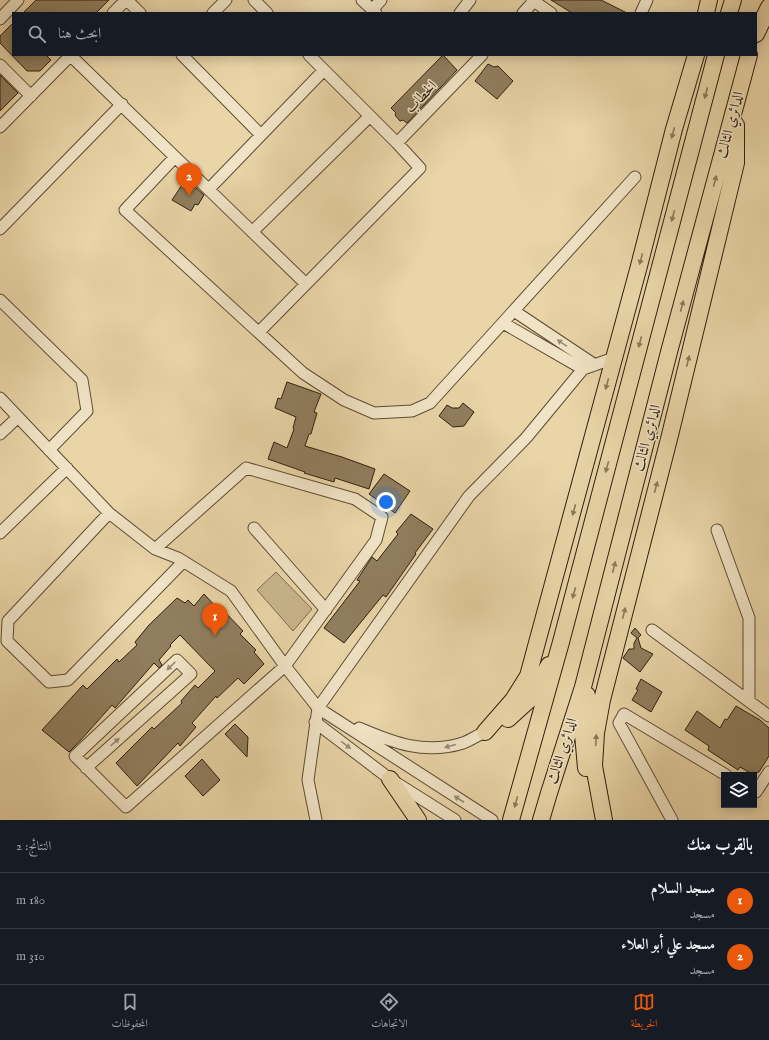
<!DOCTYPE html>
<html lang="ar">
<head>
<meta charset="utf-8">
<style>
	body { margin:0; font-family:"IM FELL English",Amiri,serif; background:#20242c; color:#f1f3f6; direction:rtl }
	.controls { position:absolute; right:12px; bottom:12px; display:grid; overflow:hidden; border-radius:0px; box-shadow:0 2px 10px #0003 }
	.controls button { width:36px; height:36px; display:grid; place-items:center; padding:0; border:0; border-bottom:1px solid #363941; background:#171b24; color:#f1f3f6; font:20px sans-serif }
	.you { position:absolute; left:386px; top:502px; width:14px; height:14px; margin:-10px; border:3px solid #fff; border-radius:50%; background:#1a73e8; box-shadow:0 0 0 6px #1a73e833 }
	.badge { display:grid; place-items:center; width:26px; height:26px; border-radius:50%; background:#ea580c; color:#fff; font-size:13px; font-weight:700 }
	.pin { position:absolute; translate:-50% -33px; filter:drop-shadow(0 1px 2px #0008) }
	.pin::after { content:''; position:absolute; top:21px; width:14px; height:12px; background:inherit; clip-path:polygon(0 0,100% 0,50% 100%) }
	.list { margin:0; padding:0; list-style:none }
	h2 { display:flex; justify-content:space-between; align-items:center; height:52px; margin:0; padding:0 16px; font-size:17px }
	h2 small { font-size:13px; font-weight:400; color:#9ea1a6 }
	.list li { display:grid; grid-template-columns:26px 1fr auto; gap:12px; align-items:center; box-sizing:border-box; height:56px; padding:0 16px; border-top:1px solid #363941 }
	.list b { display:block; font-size:15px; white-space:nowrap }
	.list p { margin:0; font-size:13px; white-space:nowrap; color:#9ea1a6 }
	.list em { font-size:13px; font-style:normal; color:#9ea1a6 }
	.icon { flex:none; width:22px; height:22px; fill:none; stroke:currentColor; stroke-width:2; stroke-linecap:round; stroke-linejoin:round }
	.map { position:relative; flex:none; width:769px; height:820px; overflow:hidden; direction:ltr }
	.search { position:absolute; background:#171b24; box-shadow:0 2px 10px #0003; left:12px; right:12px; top:12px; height:44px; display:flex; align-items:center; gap:10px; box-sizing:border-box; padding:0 14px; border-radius:0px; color:#9ea1a6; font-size:15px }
	.sheet { height:164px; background:#171b24 }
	nav { display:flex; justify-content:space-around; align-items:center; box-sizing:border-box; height:56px; border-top:1px solid #363941; background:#171b24; font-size:11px; color:#9ea1a6 }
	nav a { display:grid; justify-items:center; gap:2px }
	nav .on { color:#ea580c }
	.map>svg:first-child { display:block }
</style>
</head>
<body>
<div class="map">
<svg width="769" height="820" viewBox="0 0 769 820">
	<rect width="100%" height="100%" fill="#e9d5a8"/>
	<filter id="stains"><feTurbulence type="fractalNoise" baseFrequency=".005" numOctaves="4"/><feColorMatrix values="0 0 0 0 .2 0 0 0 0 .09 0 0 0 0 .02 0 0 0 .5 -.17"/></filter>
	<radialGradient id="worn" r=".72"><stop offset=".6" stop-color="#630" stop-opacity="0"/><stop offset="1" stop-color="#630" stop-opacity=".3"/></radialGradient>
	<path fill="#c9b68e" stroke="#7c6a4e" d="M276,572L312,609L293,631L257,590Z"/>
	<path fill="#907e5e" stroke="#2f1f0d" d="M36,0H109L96,13H23Z
		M551,0H601L627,13H572Z
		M13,23V55H46L51,60L40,71H27L0,43V36Z
		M443,55L457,70L407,123L403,120L400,121L395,115L396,113L391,108Z
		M488,64L494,67L498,66L513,81L497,99L475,81Z
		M0,75L18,93L0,111Z
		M186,179L204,195L198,205L195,204L191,211L172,200Z
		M287,382L321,394L314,412L317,413L311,434H309L305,446L342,457L375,469L369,489L335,478L334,482L304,473L305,472L268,459L274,442L287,448L294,429L293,428L296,417L275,408L278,398L281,399Z
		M463,403L474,412L464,426L453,427L439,416L447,405L452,408H459Z
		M384,474L410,491L395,513L369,494Z
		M411,514L433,529L415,553L416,554L386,597L383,595L344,643L324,628L360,581L357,580L372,557L377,561L398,534L396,532Z
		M204,594L218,609L220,607L243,631L240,634L256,650L254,652L264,664L244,684L238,678L217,698L216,696L192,723L196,727L180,746L178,743L137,786L116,763L152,727L154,729L182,703L181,701L195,685L198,688L215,671L180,635L170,645L171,646L159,660L162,665L159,668L154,663L115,708L112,705L80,741L69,752L42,730L83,685L87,689L117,659L119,662L137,645L135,642L149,625L177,598L185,603L188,600L194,606Z
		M635,628L641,635L638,638L641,648L653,654L640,672L623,658L629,649H634V643L637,638L631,633Z
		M641,679L662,692L651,712L632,700L638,690L636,689Z
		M736,706L760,720L769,728V756L759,772L752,774L740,767L738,770L708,750L709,746L685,730L697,711L720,728L725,719L727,720Z
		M235,724L248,737L247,757L225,734Z
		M202,759L220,780L203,796L185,776Z"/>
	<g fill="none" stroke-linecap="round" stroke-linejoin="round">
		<g stroke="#5e4c34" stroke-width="13">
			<path id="minor" d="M127,0L140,13
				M254,0L267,13
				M362,0L376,13
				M532,0L551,13
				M372,10L381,0
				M113,13L126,0
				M213,13L226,0
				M460,13L470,0
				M523,13L534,1
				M641,13L647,0
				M0,19L18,0
				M182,55L261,135
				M71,56L306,284
				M0,65L31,96
				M0,127L71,55
				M397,143L482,55
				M175,157L125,210L303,373L344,400L374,413L412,411L430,403L635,177
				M209,189L324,70
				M0,229L122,104
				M252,232L370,116
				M0,300L82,380L87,411L49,450
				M514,311L595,365
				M503,323L583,369
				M259,332L420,168L397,143L309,55
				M0,398L109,513L155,549L178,558L231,591L285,666L318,708L492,820
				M0,434L18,417
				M109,513L8,621L7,641L49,682L68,680L183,562
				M254,528L326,610
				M717,530L749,618V701
				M0,533L67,468
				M652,630L769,716
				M315,722L390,779L455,820
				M359,728C394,743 425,755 463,743C471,740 478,735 485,732
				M86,768L191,674L177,660L75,756L126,807L285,666L376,540L382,517L355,499L246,468L155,549
				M754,792H756L769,772
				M316,820L308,780L318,708L469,496L526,438L583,369L614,358
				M672,820L619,723L624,714L726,775"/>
		</g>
		<g stroke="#2f1f0d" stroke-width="18">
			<path id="highway" d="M706,13L709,0
				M729,13L733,0
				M756,34L769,7
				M508,719L530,699L549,665
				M485,732L513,700L528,676L639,266L674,129L696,55
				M586,768L583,734L587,695
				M390,779L418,820
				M511,820L561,642L716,55
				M541,820L549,793L583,687L669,352L749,55
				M604,820L594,766L596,733L602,700L670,435L736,163V125"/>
		</g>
		<use href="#minor" stroke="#f1e4c6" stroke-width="11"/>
		<use href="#highway" stroke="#e9d5a8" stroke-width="16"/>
	</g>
	<defs><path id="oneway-solid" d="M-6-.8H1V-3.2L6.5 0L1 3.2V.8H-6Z"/></defs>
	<g fill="#8c7a5a">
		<use href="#oneway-solid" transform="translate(706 93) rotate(105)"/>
		<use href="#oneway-solid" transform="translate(673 133) rotate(105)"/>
		<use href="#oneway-solid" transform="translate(715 181) rotate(-75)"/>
		<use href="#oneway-solid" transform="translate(673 216) rotate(105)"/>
		<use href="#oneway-solid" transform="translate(641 259) rotate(105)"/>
		<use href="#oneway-solid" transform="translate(682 306) rotate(-75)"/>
		<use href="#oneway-solid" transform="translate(640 342) rotate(105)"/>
		<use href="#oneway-solid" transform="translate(688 361) rotate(-76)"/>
		<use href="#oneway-solid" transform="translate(607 384) rotate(105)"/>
		<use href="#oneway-solid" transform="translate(607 467) rotate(105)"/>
		<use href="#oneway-solid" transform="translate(656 487) rotate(-75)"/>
		<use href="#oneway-solid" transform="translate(574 510) rotate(105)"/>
		<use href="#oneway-solid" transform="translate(614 567) rotate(-75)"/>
		<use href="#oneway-solid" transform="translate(574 593) rotate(105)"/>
		<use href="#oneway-solid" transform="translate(624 613) rotate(-76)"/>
		<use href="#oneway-solid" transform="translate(596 740) rotate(-87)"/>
		<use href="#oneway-solid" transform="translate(516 802) rotate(105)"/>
	</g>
	<g fill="#9a8b73">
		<use href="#oneway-solid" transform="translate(562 343) rotate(-146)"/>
		<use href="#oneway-solid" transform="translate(171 666) rotate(137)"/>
		<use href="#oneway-solid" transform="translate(115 742) rotate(-42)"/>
		<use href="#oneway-solid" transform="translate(346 745) rotate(37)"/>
		<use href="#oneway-solid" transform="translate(450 746) rotate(165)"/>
		<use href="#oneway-solid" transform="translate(459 799) rotate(-147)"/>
	</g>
	<g text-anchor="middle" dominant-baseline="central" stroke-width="3" stroke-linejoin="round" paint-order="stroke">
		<g font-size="15" fill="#2f1f0d" stroke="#f1e4c6">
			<text transform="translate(421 97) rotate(-46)">الخطاب</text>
			<text transform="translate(730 125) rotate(-75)">الدائري الثالث</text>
			<text transform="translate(647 438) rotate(-75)">الدائري الثالث</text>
			<text transform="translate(562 751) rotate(-72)">الدائري الثالث</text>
		</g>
	</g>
	<rect width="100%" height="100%" filter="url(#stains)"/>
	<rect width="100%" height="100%" fill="url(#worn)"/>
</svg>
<div class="controls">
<button><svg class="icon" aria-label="layers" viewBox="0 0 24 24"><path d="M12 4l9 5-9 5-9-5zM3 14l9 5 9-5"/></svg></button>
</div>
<div class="you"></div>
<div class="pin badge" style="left:215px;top:636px">1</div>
<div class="pin badge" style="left:189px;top:196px">2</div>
<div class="search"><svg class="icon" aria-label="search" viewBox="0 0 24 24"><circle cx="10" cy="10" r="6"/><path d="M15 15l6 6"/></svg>ابحث هنا</div>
</div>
<section class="sheet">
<h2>بالقرب منك<small>النتائج: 2</small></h2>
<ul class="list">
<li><span class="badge">1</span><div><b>مسجد السلام</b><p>مسجد</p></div><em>180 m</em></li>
<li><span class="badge">2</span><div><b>مسجد علي أبو العلاء</b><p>مسجد</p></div><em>310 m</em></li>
</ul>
</section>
<nav>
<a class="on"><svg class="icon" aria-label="map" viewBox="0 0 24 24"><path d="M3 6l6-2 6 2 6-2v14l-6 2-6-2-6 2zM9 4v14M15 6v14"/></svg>الخريطة</a>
<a><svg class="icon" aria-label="directions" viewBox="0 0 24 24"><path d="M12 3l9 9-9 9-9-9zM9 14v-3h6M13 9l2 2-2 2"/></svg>الاتجاهات</a>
<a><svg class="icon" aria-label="saved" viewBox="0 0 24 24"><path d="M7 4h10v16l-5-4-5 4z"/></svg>المحفوظات</a>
</nav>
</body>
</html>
